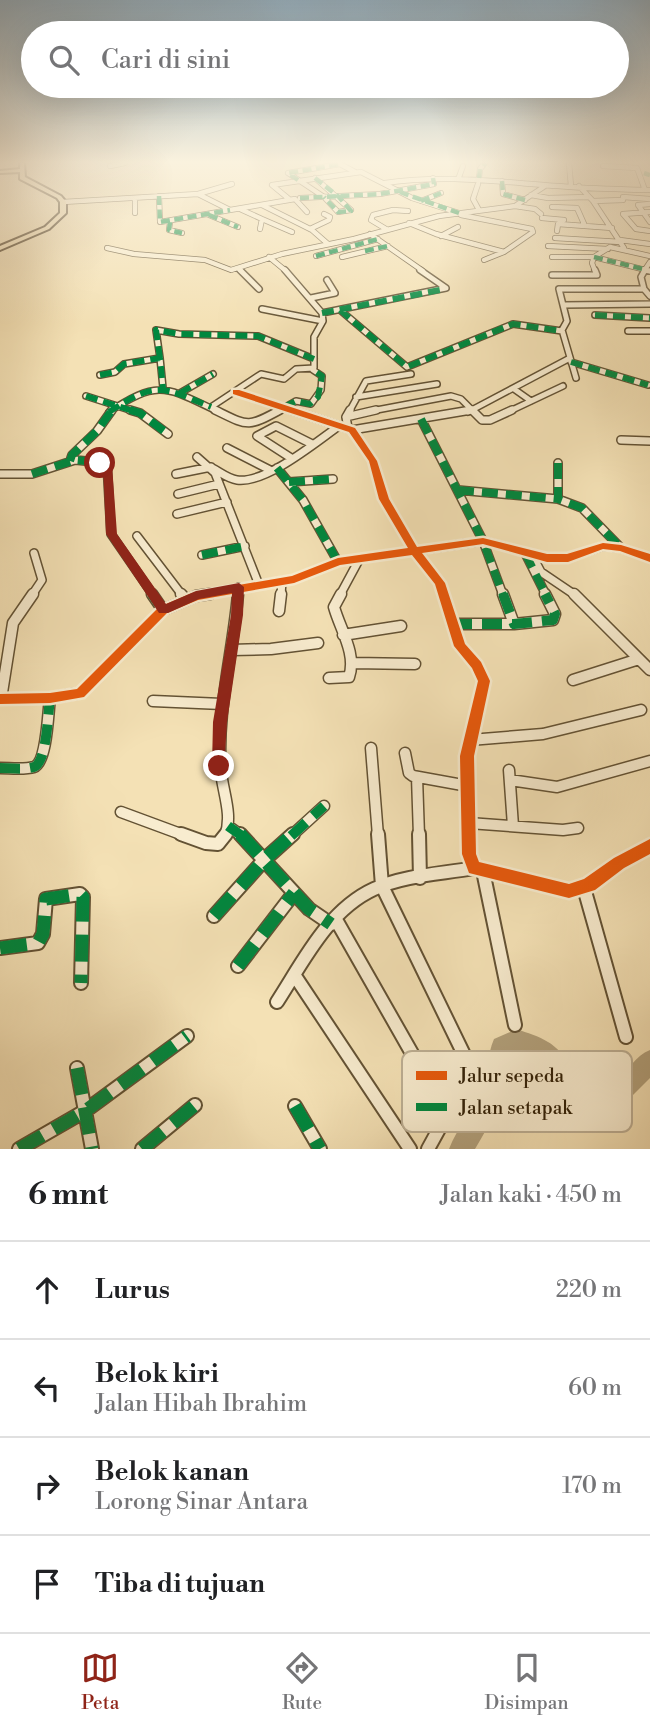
<!DOCTYPE html>
<html lang="id">
<head>
<meta charset="utf-8">
<style>
	body { margin:0; font-family:"Libre Bodoni",serif; background:#f2f2f2; color:#202124 }
	.stop { position:absolute; width:21px; height:21px; margin:-16px; border:5px solid #8f2418; border-radius:50%; background:#fff }
	.stop.end { background:#8f2418; border-color:#fff; box-shadow:0 2px 7px #0008 }
	.list { margin:0; padding:0; list-style:none }
	h2 { display:flex; justify-content:space-between; align-items:center; height:91px; margin:0; padding:0 28px; font-size:30px }
	h2 small { font-size:23px; font-weight:400; color:#757577 }
	.list li { display:grid; grid-template-columns:46px 1fr auto; gap:21px; align-items:center; box-sizing:border-box; height:98px; padding:0 28px; border-top:2px solid #e0e0e0 }
	.list b { display:block; font-size:26px; white-space:nowrap }
	.list p { margin:0; font-size:23px; white-space:nowrap; color:#757577 }
	.list em { font-size:23px; font-style:normal; color:#757577 }
	.icon { flex:none; width:38px; height:38px; fill:none; stroke:currentColor; stroke-width:2; stroke-linecap:round; stroke-linejoin:round }
	.map { position:relative; flex:none; width:650px; height:1149px; overflow:hidden }
	.search { position:absolute; background:#fff; box-shadow:0 7px 28px #0002; left:21px; right:21px; top:21px; height:77px; display:flex; align-items:center; gap:18px; box-sizing:border-box; padding:0 24px; border-radius:38px; color:#757577; font-size:26px }
	.sheet { height:483px; background:#fff }
	nav { display:flex; justify-content:space-around; align-items:center; box-sizing:border-box; height:98px; border-top:2px solid #e0e0e0; background:#fff; font-size:19px; color:#757577 }
	nav a { display:grid; justify-items:center; gap:4px }
	nav .on { color:#8f2418 }
	.map>svg:first-child { display:block }
</style>
</head>
<body>
<div class="map">
<svg width="650" height="1149" viewBox="0 0 650 1149">
	<rect width="100%" height="100%" fill="#f4e1b5"/>
	<filter id="stains"><feTurbulence type="fractalNoise" baseFrequency=".00286" numOctaves="4"/><feColorMatrix values="0 0 0 0 .2 0 0 0 0 .09 0 0 0 0 .02 0 0 0 .5 -.17"/></filter>
	<radialGradient id="worn" r=".72"><stop offset=".6" stop-color="#630" stop-opacity="0"/><stop offset="1" stop-color="#630" stop-opacity=".3"/></radialGradient>
	<g fill="none" stroke-linecap="round" stroke-linejoin="round">
		<path fill="#b2a07b" fill-rule="evenodd" d="M517,1029C527,1033 539,1036 548,1042C566,1052 593,1095 617,1079C629,1070 635,1056 650,1050V1078L629,1099L601,1106L572,1093L533,1058L517,1052L511,1054C508,1090 493,1119 475,1149H449C457,1128 473,1110 482,1089C488,1072 487,1055 494,1039Z"/>
		<g stroke="#635234" stroke-width="6">
			<path id="minor-far4" d="M569,163L571,186
				M110,166L125,163
				M603,166L637,168L645,190
				M459,177L463,166
				M315,178L351,210L338,212L324,197L288,173L340,164L355,172
				M479,178L480,169L485,163
				M502,181L503,194L525,200
				M385,183C443,174 500,182 558,186C589,189 619,189 650,190
				M478,184L473,199L479,210
				M579,186L593,201L624,248
				M198,194L232,184
				M531,195L548,198L589,197
				M159,196L160,222L230,210
				M135,198V213
				M300,198L380,194L434,184L433,178
				M289,199L272,185L361,172L412,198L459,213
				M421,201L441,193
				M593,201L623,200V197L650,199
				M63,202L198,194L230,210L295,199L307,212
				M650,204L638,205L650,222
				M262,205L312,230L328,244
				M515,206L535,209L541,214
				M552,207L577,208L585,226
				M240,209L262,219L260,229
				M650,212L623,214L636,229L650,231
				M209,215L238,227
				M542,218L564,220
				M262,219L292,232
				M170,222L169,230L182,233
				M409,223L436,234L504,252L533,232L532,229L461,215
				M310,229L329,220L330,217L324,214
				M386,229L371,220L373,215L393,210L408,211
				M557,231L558,224L612,228
				M370,234L423,271
				M441,236L458,227
				M555,238L621,242
				M620,240L650,244
				M548,246L608,249
				M107,248L134,254L205,260L231,270L282,254L354,239L439,216L515,206L545,186
				M316,256L378,239
				M269,257L286,271
				M342,257L388,246
				M552,257H594L610,247L650,256
				M484,260L504,252
				M238,268L241,271
				M595,271L592,263L594,257L650,271
				M644,271L650,262"/>
		</g>
		<g stroke="#635234" stroke-width="8">
			<path id="minor-far3" d="M240,270L259,289
				M644,270L650,271
				M645,270L641,277L644,289L650,296
				M552,275H597L595,270
				M311,298L335,293L327,280
				M564,305L650,304
				M262,309L323,321
				M340,310L407,367L513,324L562,331
				M322,313L446,288L420,270
				M595,315L650,318
				M628,331H650
				M160,358L156,330L179,334L258,336L314,359
				M571,362L648,385
				M100,375L115,372L124,364L160,358L163,388
				M576,378L562,330L567,321L559,289H644
				M514,389L531,401
				M236,392L296,412
				M180,393L213,374
				M86,396L136,412
				M356,397L437,384
				M211,407L261,374L284,379L296,369L314,368V337L323,321L322,313L285,270
				M109,412C160,378 167,388 219,412
				M277,412L296,401L311,404L321,390L322,376L313,370
				M349,412L366,381L411,374
				M366,412L451,396L461,399L474,412
				M468,412L570,358
				M508,412L563,386"/>
		</g>
		<g stroke="#635234" stroke-width="10">
			<path id="minor-far2" d="M130,410L140,413L168,434
				M215,410C248,426 247,428 280,410
				M291,410L352,430L373,461L384,499L414,550L440,583L444,595
				M472,410L482,420H490L512,410
				M346,417L350,410
				M421,419L483,541L503,595
				M348,428L346,417L376,410
				M352,430L471,410
				M621,440L650,441
				M227,448L270,470
				M197,457L215,473L259,585
				M291,458L257,436L276,426L312,444
				M70,461L72,455L97,431L112,410
				M558,463V499L582,508L621,548
				M212,468C220,472 228,479 237,480C266,484 316,442 339,426
				M277,468L303,500L338,562
				M0,474H32L75,460L107,463L111,534L153,595
				M176,474L211,467
				M289,482L333,479
				M458,490L558,499
				M178,494L219,484
				M177,514L227,502
				M137,536L182,595
				M525,553L546,595
				M202,555L245,546
				M532,555L541,572L575,595
				M32,595L42,580L34,553
				M200,595L294,579L338,562L483,541L547,558H568L603,546L621,548L650,558
				M238,595L239,587
				M281,595L282,581
				M340,595L360,558"/>
		</g>
		<g stroke="#635234" stroke-width="13">
			<path id="minor-far1" d="M152,594L163,610
				M181,594L186,600
				M443,594L460,646L477,665L484,681L467,756L469,836
				M503,594L514,624L553,620L555,614L545,594
				M574,594L650,670
				M279,611L281,594
				M452,624H514
				M343,635L401,626
				M231,650L271,649L318,643
				M353,663L415,664
				M329,678L349,677C357,654 340,629 334,607L341,594
				M573,680L639,659
				M0,699L50,698L80,693L163,610L196,596L210,594
				M1,699L13,623L33,594
				M153,701L222,704
				M470,740L543,734L641,710
				M371,748L378,836
				M405,753L409,773L413,776L468,786
				M0,768C10,768 24,770 34,767C47,762 48,712 50,698
				M509,770L513,826
				M417,777L419,836
				M510,780L557,787L650,761
				M121,812L186,836
				M469,823L563,830L578,828
				M228,826L242,836
				M225,836C233,815 223,793 221,772C216,712 233,653 238,594
				M291,836L324,806"/>
		</g>
		<g stroke="#635234" stroke-width="16">
			<path id="minor" d="M181,834L206,843L218,844L226,834
				M240,834L309,909L331,924
				M378,834L382,886L470,1067L467,1078L428,1149
				M419,834L420,878
				M469,834V854L474,868L569,891L590,884L619,863L650,846
				M483,871L515,1025
				M584,888L626,1037
				M214,916L264,860L293,834
				M335,918L447,1115
				M0,948L38,943L43,934L46,899L80,894L83,897L81,983
				M238,966L294,893
				M295,976L410,1149
				M277,1002C303,962 328,910 374,889C405,875 441,874 474,868
				M77,1068L92,1149
				M295,1106L320,1149
				M19,1149L85,1111L187,1036
				M142,1149L195,1105"/>
		</g>
		<g stroke="#332209" stroke-width="4">
			<path id="major" d="M20,163H24L25,177L61,196L66,202V213L49,229L0,250V246L45,227L60,213V202L57,198L20,179V172L0,173V171L20,169Z"/>
		</g>
		<use href="#minor-far4" stroke="#f8eccf" stroke-width="4.5"/>
		<use href="#minor-far3" stroke="#f8eccf" stroke-width="5"/>
		<use href="#minor-far2" stroke="#f8eccf" stroke-width="7"/>
		<use href="#minor-far1" stroke="#f8eccf" stroke-width="10"/>
		<use href="#minor" stroke="#f8eccf" stroke-width="12"/>
		<use href="#major" fill="#f4e1b5" fill-rule="evenodd"/>
		<path stroke="#00873e" stroke-width="4.5" stroke-dasharray="9 4.5" stroke-linecap="butt" d="M644,173L650,175
			M315,178L339,197L351,211L338,212L324,197
			M479,178L480,169L485,163
			M298,180L288,173L340,164
			M502,181L503,194L525,200
			M400,192L459,213
			M159,196L160,222L230,210
			M300,198L380,194L434,184L433,178
			M421,201L441,193
			M209,215L238,227
			M170,222L169,230L182,233
			M365,251L388,246
			M316,256L378,239
			M594,257L643,269"/>
		<path stroke="#00873e" stroke-width="6" stroke-dasharray="12 6" stroke-linecap="butt" d="M340,310L407,367L513,324L562,331
			M322,313L445,289
			M595,315L650,318
			M160,358L156,330L179,334L258,336L314,359
			M571,362L648,385
			M100,375L115,372L124,364L160,358L163,388
			M180,393L213,374
			M86,396L136,412
			M284,407L296,401L310,404L318,397L322,376L313,370
			M109,412C157,380 162,387 211,407"/>
		<path stroke="#00873e" stroke-width="8" stroke-dasharray="16 8" stroke-linecap="butt" d="M130,410L140,413L168,434
			M421,419L483,541L503,595
			M70,461L72,455L97,431L112,410
			M558,463V499L582,508L621,548
			M277,468L303,500L338,562
			M32,474L75,460L107,463L111,534L153,595
			M289,482L333,479
			M458,490L558,499
			M525,553L546,595
			M202,555L245,546"/>
		<path stroke="#00873e" stroke-width="10" stroke-dasharray="20 10" stroke-linecap="butt" d="M152,594L163,610
			M503,594L514,624L553,620L555,614L545,594
			M452,624H514
			M0,768C10,768 24,770 34,767C47,762 48,712 50,698
			M228,826L242,836
			M291,836L324,806"/>
		<path stroke="#00873e" stroke-width="13" stroke-dasharray="27 13" stroke-linecap="butt" d="M240,834L309,909L331,924
			M214,916L264,860L293,834
			M0,948L38,943L43,934L46,899L80,894L83,897L81,983
			M238,966L294,893
			M77,1068L92,1149
			M295,1106L320,1149
			M19,1149L85,1111L187,1036
			M142,1149L195,1105"/>
		<g stroke="#f8eccf" stroke-width="5">
			<path id="cycleway" d="M233,390H239L355,428L377,461L389,499L417,547L483,538L547,554H567L603,543L621,545L650,554V562L620,551L603,549L568,562H547L483,544L422,553L445,583L465,644L481,662L490,681L474,756L476,854L479,862L569,884L584,879L614,858L650,839V854L624,868L595,890L569,898L469,873L462,854L460,756L478,681L472,668L454,646L435,584L412,555L340,565L294,583L198,600L167,613L84,697L50,703L0,704V694L50,693L77,689L159,607L192,593L292,576L338,558L408,548L379,499L369,461L349,432L233,394Z"/>
		</g>
		<use href="#cycleway" fill="#e8590c" fill-rule="evenodd"/>
	</g>
	<linearGradient id="sky" x2="0" y2="1"><stop stop-color="#92acbc"/><stop offset="0.5" stop-color="#faf2de"/><stop offset="1" stop-color="#faf2de" stop-opacity="0"/></linearGradient>
	<rect width="650" height="324" fill="url(#sky)"/>
	<path fill="#8f2418" d="M100,460L112,465L117,534L166,604L196,591L239,583L244,587L243,615L227,722L224,770L219,772L212,766L213,722L231,615L232,593L199,599L168,613H159L106,534L103,466L96,463Z"/>
	<rect x="402" y="1051" width="230" height="81" rx="10" fill="#f8eccf" stroke="#bdaf94" stroke-width="2"/>
	<rect x="416" y="1071" width="31" height="9" fill="#e8590c"/>
	<rect x="416" y="1103" width="31" height="8" fill="#00873e"/>
	<g font-size="19" fill="#332209">
		<text x="459" y="1082">Jalur sepeda</text>
		<text x="459" y="1114">Jalan setapak</text>
	</g>
	<rect width="100%" height="100%" filter="url(#stains)"/>
	<rect width="100%" height="100%" fill="url(#worn)"/>
</svg>
<div class="stop" style="left:100px;top:463px"></div>
<div class="stop end" style="left:219px;top:766px"></div>
<div class="search"><svg class="icon" aria-label="search" viewBox="0 0 24 24"><circle cx="10" cy="10" r="6"/><path d="M15 15l6 6"/></svg>Cari di sini</div>
</div>
<section class="sheet">
<h2>6 mnt<small>Jalan kaki · 450 m</small></h2>
<ul class="list">
<li><svg class="icon" aria-label="ahead" viewBox="0 0 24 24"><path d="M12 20V5M6 11l6-6 6 6"/></svg><div><b>Lurus</b></div><em>220 m</em></li>
<li><svg class="icon" aria-label="left" viewBox="0 0 24 24"><path d="M17 20v-9H6M10 6l-5 5 5 5"/></svg><div><b>Belok kiri</b><p>Jalan Hibah Ibrahim</p></div><em>60 m</em></li>
<li><svg class="icon" aria-label="right" viewBox="0 0 24 24"><path d="M7 20v-9h11M14 6l5 5-5 5"/></svg><div><b>Belok kanan</b><p>Lorong Sinar Antara</p></div><em>170 m</em></li>
<li><svg class="icon" aria-label="arrive" viewBox="0 0 24 24"><path d="M6 21V4h12l-3 4 3 4H6"/></svg><div><b>Tiba di tujuan</b></div></li>
</ul>
</section>
<nav>
<a class="on"><svg class="icon" aria-label="map" viewBox="0 0 24 24"><path d="M3 6l6-2 6 2 6-2v14l-6 2-6-2-6 2zM9 4v14M15 6v14"/></svg>Peta</a>
<a><svg class="icon" aria-label="directions" viewBox="0 0 24 24"><path d="M12 3l9 9-9 9-9-9zM9 14v-3h6M13 9l2 2-2 2"/></svg>Rute</a>
<a><svg class="icon" aria-label="saved" viewBox="0 0 24 24"><path d="M7 4h10v16l-5-4-5 4z"/></svg>Disimpan</a>
</nav>
</body>
</html>
